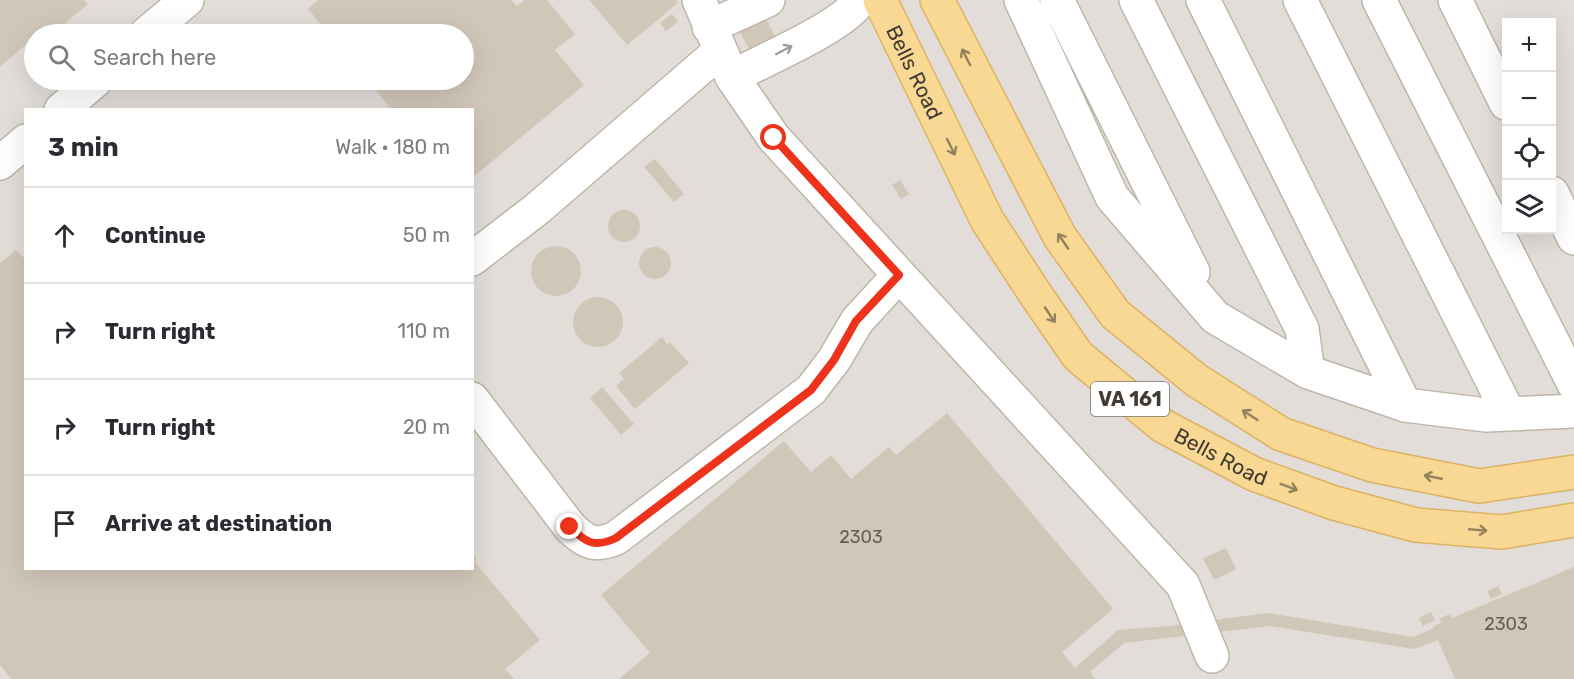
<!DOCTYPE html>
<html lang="en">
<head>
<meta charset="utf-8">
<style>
	body { margin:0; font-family:Rubik,sans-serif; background:#f7f7f7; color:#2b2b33 }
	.controls { position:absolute; right:18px; top:18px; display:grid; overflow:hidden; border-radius:0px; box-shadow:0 6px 24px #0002 }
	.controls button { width:54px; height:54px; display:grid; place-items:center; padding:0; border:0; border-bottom:2px solid #e1e1e2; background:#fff; color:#2b2b33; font:30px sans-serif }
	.stop { position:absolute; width:18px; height:18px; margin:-14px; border:4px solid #ee331c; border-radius:50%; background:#fff }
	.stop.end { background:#ee331c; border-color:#fff; box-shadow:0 2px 6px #0008 }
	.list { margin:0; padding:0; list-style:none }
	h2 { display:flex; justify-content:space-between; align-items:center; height:78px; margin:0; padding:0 24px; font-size:26px }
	h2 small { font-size:20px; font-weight:400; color:#7c7c81 }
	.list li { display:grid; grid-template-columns:39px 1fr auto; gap:18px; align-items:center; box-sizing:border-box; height:96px; padding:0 24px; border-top:2px solid #e1e1e2 }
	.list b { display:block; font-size:22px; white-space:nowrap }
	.list em { font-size:20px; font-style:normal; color:#7c7c81 }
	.icon { flex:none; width:33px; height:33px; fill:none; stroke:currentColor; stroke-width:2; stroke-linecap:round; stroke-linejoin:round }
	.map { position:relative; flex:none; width:1574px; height:679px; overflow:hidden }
	.search { position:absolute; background:#fff; box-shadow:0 6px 24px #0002; left:24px; top:24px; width:450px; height:66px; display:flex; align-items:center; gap:15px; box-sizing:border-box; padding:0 21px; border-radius:33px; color:#7c7c81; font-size:22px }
	.panel { position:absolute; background:#fff; box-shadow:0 6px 24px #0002; left:24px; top:108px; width:450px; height:462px; border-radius:0px }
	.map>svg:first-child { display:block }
</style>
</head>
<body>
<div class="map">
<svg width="1574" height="679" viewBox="0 0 1574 679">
	<rect width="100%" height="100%" fill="#f0ece3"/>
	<path fill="#e2ddd8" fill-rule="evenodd" d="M0,0H1574V679H0ZM1506,22H1552V230H1506ZM34,34H464V80H34ZM26,110H472V568H26Z"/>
	<path fill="#d1c7b9" d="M0,0H84L88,4L66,22L75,33L73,34H34V44L31,40L0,67Z
		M318,0H511L517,6L524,0H547L575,34L555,50L584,85L472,178V110H392L367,80H464V34H329L308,9Z
		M589,0H676L678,3L627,45Z
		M762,11L776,38L750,51L736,24Z
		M672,14L678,22L666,31L660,23Z
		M214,80H235L223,90Z
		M655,159L684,194L674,202L644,167Z
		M900,180L909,194L901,199L892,185Z
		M608 226a16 16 0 1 1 32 0a16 16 0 1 1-32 0Z
		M531 271a25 25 0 1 1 50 0a25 25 0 1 1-50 0Z
		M639 263a16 16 0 1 1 32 0a16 16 0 1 1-32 0Z
		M16,250L26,260V568H472V554L477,559L474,561L540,640L505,669L514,679H11L0,665V263Z
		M573 322a25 25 0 1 1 50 0a25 25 0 1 1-50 0Z
		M662,337L667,344L670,342L689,363L635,409L616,386L624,379L619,373Z
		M602,387L634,424L621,435L590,398Z
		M947,413L1113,609L1062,652L1075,668L1118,630L1169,626L1268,613L1413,637L1434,628L1433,626L1441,623L1440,618L1450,614L1452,618L1574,567V679H1455L1438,640L1414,649L1270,626L1124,643L1090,672L1095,679H619L650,653L601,595L784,441L811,472L831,455L851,479L889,447L896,455Z
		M1226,548L1236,569L1214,580L1203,558Z
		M1498,586L1502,594L1491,599L1487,591Z
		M1431,612L1435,620L1423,626L1419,618Z"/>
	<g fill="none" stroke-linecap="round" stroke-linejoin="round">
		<g stroke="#beb6a9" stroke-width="36">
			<path id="minor" d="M699,0L732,77L774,138L1183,585L1212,656
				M1021,0L1112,197L1215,317L1308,372L1405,405L1486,415L1574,411
				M1057,0L1193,272
				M1136,0L1302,329L1308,372
				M1203,0L1405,405
				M1300,0L1509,414
				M1379,0L1574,384
				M1455,0L1506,103
				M709,27L768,0
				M146,34L187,0
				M732,77C761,61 845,26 860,0
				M61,110L96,80
				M0,163L26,141
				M1552,193L1574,238
				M472,259L537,209L720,51
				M472,399L570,527C586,543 595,547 616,538L811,390L834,360L857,321L899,275"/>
		</g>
		<g stroke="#dcb365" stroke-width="36">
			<g id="major">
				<path id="s1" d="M880,0L987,220L1036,295L1078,356L1163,426L1254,474L1334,503L1416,525L1502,532L1574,520"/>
				<path d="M937,0L1060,237L1115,314L1196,380L1281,434L1372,465L1479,486L1574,472"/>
			</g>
		</g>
		<use href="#minor" stroke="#fff" stroke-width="33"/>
		<use href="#major" stroke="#f8d893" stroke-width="33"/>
	</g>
	<defs><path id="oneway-shaft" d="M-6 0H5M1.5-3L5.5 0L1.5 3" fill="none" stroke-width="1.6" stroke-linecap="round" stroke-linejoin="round" transform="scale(1.5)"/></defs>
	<use stroke="#a09d99" href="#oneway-shaft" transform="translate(784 50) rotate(-28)"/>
	<g stroke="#93825e">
		<use href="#oneway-shaft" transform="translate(966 57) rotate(-117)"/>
		<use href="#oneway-shaft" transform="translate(951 147) rotate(64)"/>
		<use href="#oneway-shaft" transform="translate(1063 241) rotate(-124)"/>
		<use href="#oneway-shaft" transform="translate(1050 315) rotate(56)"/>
		<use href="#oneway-shaft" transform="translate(1250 415) rotate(-147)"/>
		<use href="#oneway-shaft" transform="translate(1433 477) rotate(-169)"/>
		<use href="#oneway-shaft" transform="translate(1289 487) rotate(20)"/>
		<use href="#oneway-shaft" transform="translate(1478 530) rotate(5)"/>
	</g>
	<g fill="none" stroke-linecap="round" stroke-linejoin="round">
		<path stroke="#ee331c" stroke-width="8" d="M570,527C586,543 595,548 616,538L811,390L834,360L856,321L899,275L774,138"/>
	</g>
	<g text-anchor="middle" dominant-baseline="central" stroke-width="4.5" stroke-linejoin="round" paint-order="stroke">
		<g font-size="18" fill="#655e54">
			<text x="861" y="537">2303</text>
			<text x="1506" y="624">2303</text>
		</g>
		<rect fill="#fff" stroke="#7a7670" stroke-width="1.5" x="1091" y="382" width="78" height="34" rx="4.5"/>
		<g font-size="20" font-weight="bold" fill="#413b33">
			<text x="1130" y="399">VA 161</text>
		</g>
		<g font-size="21" fill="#413b33" stroke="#fff">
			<text stroke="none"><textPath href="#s1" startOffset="80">Bells Road</textPath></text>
			<text stroke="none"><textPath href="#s1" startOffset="584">Bells Road</textPath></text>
		</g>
	</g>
</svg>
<div class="controls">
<button>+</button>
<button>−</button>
<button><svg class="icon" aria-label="locate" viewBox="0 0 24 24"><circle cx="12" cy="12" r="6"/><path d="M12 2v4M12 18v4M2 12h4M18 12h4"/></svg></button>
<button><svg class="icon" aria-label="layers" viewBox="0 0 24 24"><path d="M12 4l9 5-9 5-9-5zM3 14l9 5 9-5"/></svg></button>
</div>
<div class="stop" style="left:774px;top:138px"></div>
<div class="stop end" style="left:570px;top:527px"></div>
<div class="search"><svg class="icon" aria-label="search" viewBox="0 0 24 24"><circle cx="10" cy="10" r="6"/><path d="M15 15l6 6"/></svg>Search here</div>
<section class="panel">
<h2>3 min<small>Walk · 180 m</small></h2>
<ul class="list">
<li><svg class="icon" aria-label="ahead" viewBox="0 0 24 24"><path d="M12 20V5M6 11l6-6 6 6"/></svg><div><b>Continue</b></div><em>50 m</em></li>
<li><svg class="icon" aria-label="right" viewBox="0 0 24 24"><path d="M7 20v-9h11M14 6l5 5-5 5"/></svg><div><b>Turn right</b></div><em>110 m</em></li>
<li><svg class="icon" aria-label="right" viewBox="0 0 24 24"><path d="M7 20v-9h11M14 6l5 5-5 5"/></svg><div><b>Turn right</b></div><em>20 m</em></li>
<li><svg class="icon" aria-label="arrive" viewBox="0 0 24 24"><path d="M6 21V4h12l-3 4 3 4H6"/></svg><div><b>Arrive at destination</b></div></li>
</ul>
</section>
</div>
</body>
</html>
